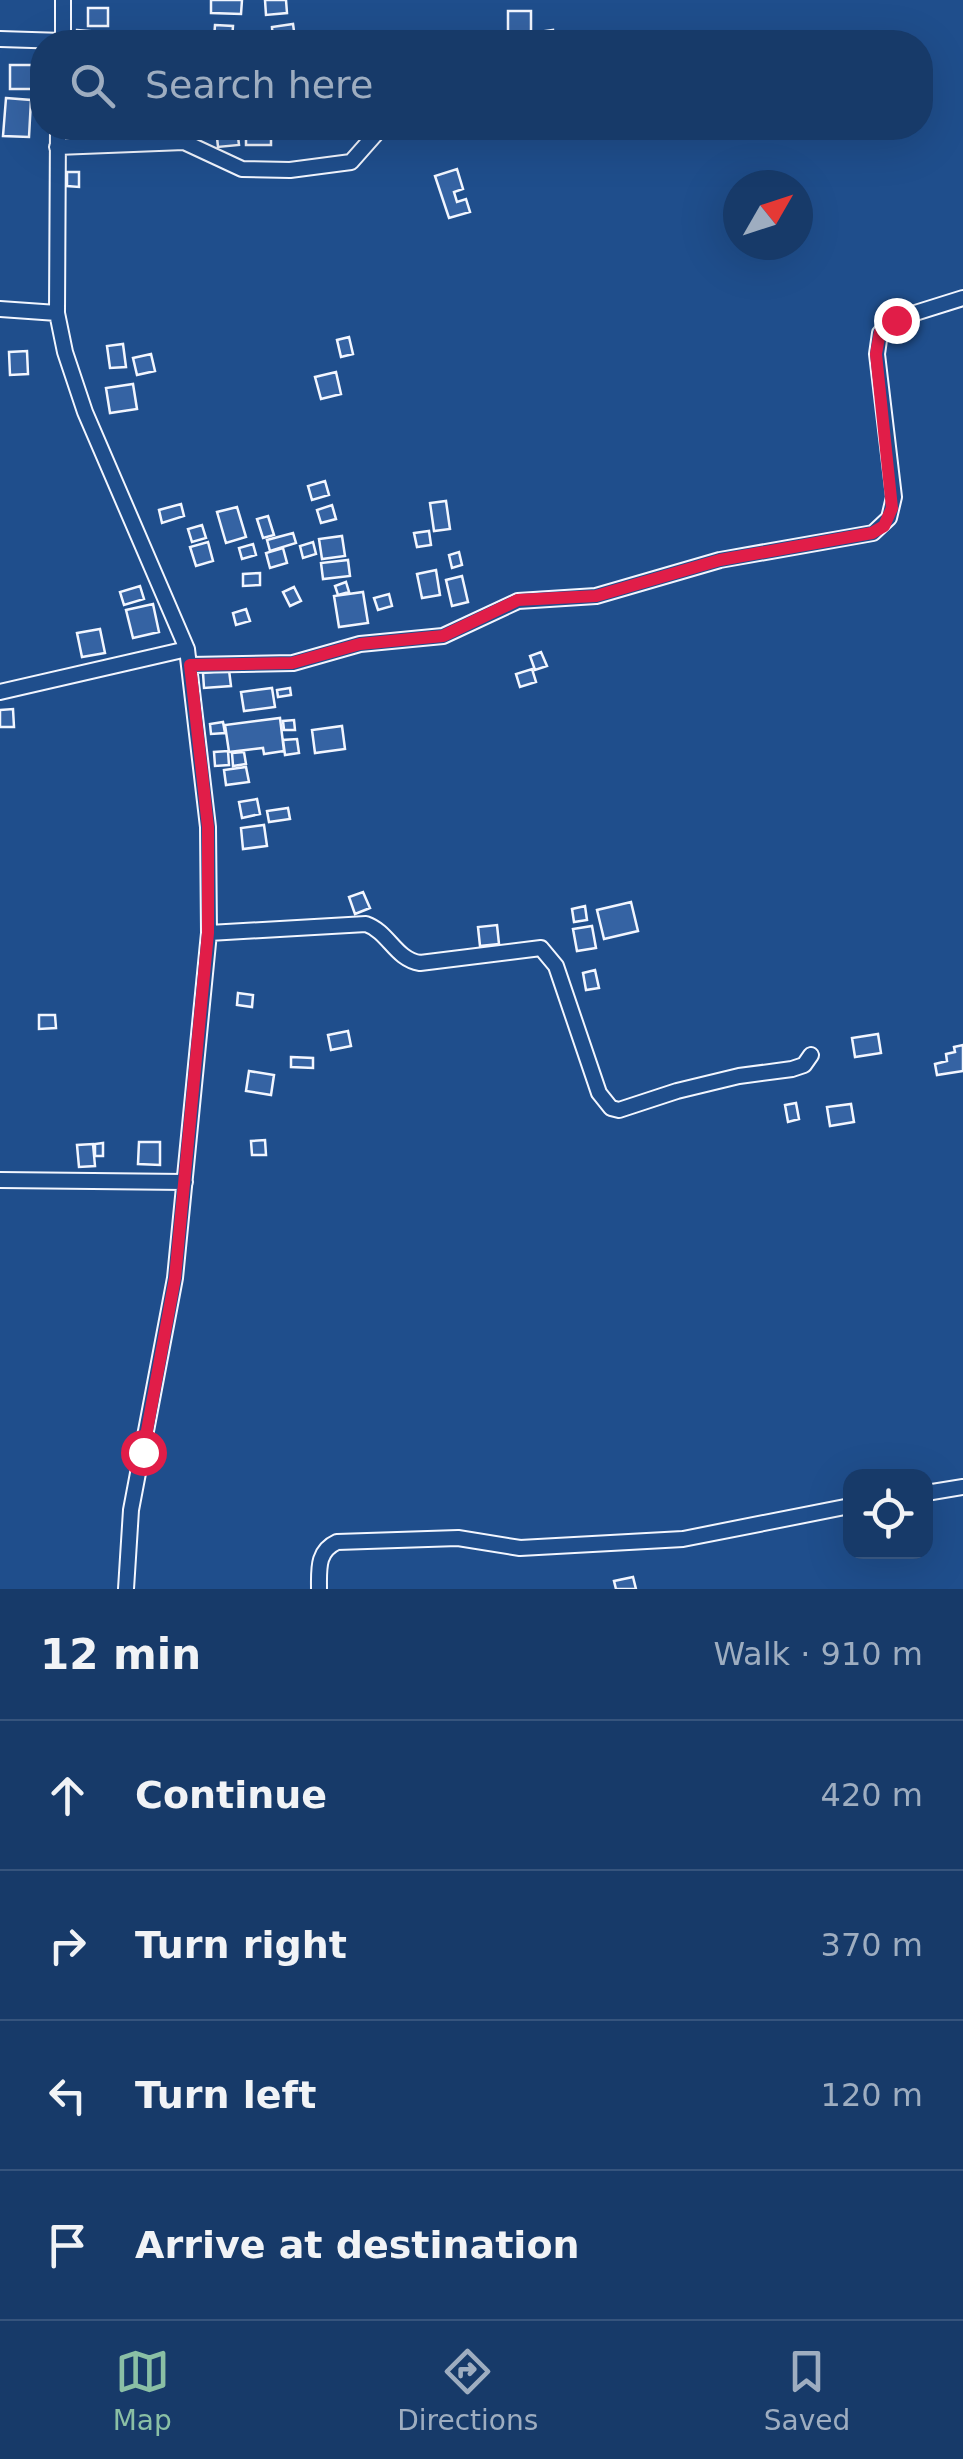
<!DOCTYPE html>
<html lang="en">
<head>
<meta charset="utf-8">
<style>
	body { margin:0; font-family:"DejaVu Sans",sans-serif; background:#20416f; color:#f1f3f6 }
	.controls { position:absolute; right:30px; bottom:30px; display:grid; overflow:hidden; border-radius:20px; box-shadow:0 10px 40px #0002 }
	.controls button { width:90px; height:90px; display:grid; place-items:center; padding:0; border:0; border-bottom:2px solid #36547d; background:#173a69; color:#f1f3f6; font:50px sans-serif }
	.compass { position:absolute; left:723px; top:170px; width:90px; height:90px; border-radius:50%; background:#173a69; box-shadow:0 10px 40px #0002; rotate:51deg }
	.stop { position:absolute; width:30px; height:30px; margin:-22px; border:8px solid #e11d48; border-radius:50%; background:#fff }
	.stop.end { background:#e11d48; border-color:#fff; box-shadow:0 2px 10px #0008 }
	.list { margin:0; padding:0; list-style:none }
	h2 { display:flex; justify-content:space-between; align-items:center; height:130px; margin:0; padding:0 40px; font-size:42px }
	h2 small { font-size:32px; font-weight:400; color:#9eadc0 }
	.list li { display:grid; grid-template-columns:65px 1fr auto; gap:30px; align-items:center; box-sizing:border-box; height:150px; padding:0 40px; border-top:2px solid #36547d }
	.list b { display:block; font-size:38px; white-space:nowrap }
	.list em { font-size:32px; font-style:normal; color:#9eadc0 }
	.icon { flex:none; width:55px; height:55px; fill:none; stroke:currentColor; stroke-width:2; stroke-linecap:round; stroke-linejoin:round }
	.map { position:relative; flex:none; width:963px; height:1589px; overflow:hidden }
	.search { position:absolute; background:#173a69; box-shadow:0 10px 40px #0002; left:30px; right:30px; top:30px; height:110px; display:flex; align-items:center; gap:25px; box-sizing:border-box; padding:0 35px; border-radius:40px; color:#9eadc0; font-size:38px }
	.sheet { height:730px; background:#173a69 }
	nav { display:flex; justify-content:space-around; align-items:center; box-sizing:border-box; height:140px; border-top:2px solid #36547d; background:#173a69; font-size:28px; color:#9eadc0 }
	nav a { display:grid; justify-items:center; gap:5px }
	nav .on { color:#8abfa5 }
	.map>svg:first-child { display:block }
</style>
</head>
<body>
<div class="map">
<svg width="963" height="1589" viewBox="0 0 963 1589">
	<rect width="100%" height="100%" fill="#1f4e8c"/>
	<path fill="#3563a3" stroke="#f2f6ff" stroke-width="2.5" d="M211,0H242L241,14L211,13Z
		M265,0H286L287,13L266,15Z
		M88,8H108V26H88Z
		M508,11H531V34H508Z
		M293,24L295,38L273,40L272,27Z
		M215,25L233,26L232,39H214Z
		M77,30L99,32V42H76Z
		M553,30L554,42H546L545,31Z
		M10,65H42V89H10Z
		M6,98L31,100L29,137L3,136Z
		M216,128H237L239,145L218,147Z
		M246,128H271V145H246Z
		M312,128H332L333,137L312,138Z
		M447,128H469L470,131L448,133Z
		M457,169L463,189L454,192L457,202L466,199L470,212L449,218L435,176Z
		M67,172H79V187L67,186Z
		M349,337L353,354L341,357L337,340Z
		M123,344L126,367L110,368L107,346Z
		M27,351L28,374L10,375L9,352Z
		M151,354L155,371L137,375L133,358Z
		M336,372L341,394L321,399L315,377Z
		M133,384L137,409L110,413L106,388Z
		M325,481L329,495L312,500L308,486Z
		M446,501L450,529L434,531L430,503Z
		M181,504L184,516L162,523L159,510Z
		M332,505L336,519L321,523L317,510Z
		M237,507L246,537L226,543L217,512Z
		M268,516L274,535L263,538L257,519Z
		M202,525L206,538L192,542L188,529Z
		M429,531L431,545L417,547L414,533Z
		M293,533L296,543L270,551L267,540Z
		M342,536L345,556L322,559L319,539Z
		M208,542L213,561L196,566L190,547Z
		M313,542L316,554L303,558L300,546Z
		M253,544L256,555L242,559L239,548Z
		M283,548L287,563L270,568L266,553Z
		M459,552L462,565L452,568L449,555Z
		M348,560L350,576L323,579L321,563Z
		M436,570L440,595L422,598L417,574Z
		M260,573V585L243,586V574Z
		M462,576L468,602L452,606L446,580Z
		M346,582L349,592L338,595L335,586Z
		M140,586L144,599L124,605L120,592Z
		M294,587L301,601L290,606L283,592Z
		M363,592L368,623L339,627L334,596Z
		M389,594L392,606L378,610L374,598Z
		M153,604L159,632L133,638L126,610Z
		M246,609L250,621L236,625L233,613Z
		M100,629L105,653L82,657L77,633Z
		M541,652L547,666L535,670L530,656Z
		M532,669L536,682L520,687L516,674Z
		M229,670L231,686L204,688L203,673Z
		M272,688L275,707L244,711L241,692Z
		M290,688L291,695L278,697L277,690Z
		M13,709L14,727H0V710Z
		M280,718L284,751L264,754L263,748L229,752L225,725Z
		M294,720L295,730H284L283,721Z
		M223,722L225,733L211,734L210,724Z
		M342,726L345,749L315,753L312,730Z
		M297,739L299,753L285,755L283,740Z
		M228,751L229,765L215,766L214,752Z
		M244,752L246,764L233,766L232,753Z
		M246,767L249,782L226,785L224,770Z
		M257,799L260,814L242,818L239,802Z
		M288,808L290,819L269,822L267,811Z
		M264,825L267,846L243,849L241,828Z
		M363,892L370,908L355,914L349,897Z
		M631,902L638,931L604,939L597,910Z
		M585,906L587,920L574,922L572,909Z
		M497,925L499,944L480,946L478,927Z
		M592,926L596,948L577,951L573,929Z
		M595,970L599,988L586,990L583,973Z
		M238,993L253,995L252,1007L237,1005Z
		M39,1015H55L56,1028L39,1029Z
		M348,1031L351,1046L331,1050L328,1035Z
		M878,1034L881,1053L855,1057L852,1038Z
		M963,1045V1071L937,1075L935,1064L947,1061L946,1054L955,1052L954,1047Z
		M291,1057L313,1058V1068L291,1067Z
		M249,1071L274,1075L271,1095L246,1091Z
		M796,1103L799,1119L788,1122L785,1105Z
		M851,1104L854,1122L830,1126L827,1107Z
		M265,1140L266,1155H252L251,1141Z
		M139,1142H160V1165L138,1164Z
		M103,1143V1156H95V1144Z
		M93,1144L95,1166L79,1167L77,1145Z
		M633,1577L636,1589H616L614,1581Z"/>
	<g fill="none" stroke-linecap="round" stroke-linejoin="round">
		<g stroke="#f2f6ff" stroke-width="18">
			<path id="minor" d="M0,39L63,41
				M63,42V0
				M58,128L57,313L65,352L85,412L187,649L208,827L209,933L175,1278L131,1510L126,1589
				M57,147L184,142L242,169L290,170L351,162L381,128
				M0,309L57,313
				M190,665L293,663L360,644L443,636L518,601L596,596L720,560L873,533L889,518L894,497L877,354L880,333L896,319L963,298
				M0,692L187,649
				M209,933L366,924C389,932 395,959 420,963L541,948L556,966L599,1093L611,1108L619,1110L677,1091L739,1076L792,1069L804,1065L811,1055
				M0,1180L185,1182
				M926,1493L963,1487
				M319,1589C319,1569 317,1551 337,1542L458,1538L520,1548L683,1539L850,1506"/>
		</g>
		<use href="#minor" stroke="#1f4e8c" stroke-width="14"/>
	</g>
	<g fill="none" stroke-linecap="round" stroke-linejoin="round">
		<path stroke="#e11d48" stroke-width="12" d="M143,1452L175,1278L208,933V827L190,665L292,663L360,644L443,636L518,600L596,596L720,560L872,533L884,526L892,508L876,354L880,332L896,320"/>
	</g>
</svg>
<div class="controls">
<button><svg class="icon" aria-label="locate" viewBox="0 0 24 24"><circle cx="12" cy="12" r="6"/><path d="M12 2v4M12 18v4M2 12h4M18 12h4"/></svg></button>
</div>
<svg class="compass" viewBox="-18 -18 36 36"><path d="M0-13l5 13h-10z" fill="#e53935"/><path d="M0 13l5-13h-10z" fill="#9eadc0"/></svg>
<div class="stop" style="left:143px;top:1452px"></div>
<div class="stop end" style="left:896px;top:320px"></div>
<div class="search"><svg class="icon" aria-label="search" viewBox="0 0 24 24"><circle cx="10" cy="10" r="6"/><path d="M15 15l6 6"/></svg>Search here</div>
</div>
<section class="sheet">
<h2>12 min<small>Walk · 910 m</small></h2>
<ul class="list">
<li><svg class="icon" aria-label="ahead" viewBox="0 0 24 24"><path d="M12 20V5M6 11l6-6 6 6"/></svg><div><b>Continue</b></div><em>420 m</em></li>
<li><svg class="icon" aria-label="right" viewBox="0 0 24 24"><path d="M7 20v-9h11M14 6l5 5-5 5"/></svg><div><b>Turn right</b></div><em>370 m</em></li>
<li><svg class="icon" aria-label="left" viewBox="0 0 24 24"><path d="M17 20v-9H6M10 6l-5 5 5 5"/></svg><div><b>Turn left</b></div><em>120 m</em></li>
<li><svg class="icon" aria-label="arrive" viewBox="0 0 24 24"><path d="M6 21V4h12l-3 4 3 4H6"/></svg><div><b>Arrive at destination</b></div></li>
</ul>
</section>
<nav>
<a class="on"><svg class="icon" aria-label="map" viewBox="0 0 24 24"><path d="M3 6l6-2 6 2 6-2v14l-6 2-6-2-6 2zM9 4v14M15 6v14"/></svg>Map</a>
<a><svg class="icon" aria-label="directions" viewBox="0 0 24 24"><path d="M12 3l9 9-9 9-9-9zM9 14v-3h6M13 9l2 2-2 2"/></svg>Directions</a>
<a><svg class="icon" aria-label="saved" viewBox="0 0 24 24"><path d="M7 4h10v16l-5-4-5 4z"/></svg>Saved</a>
</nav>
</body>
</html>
